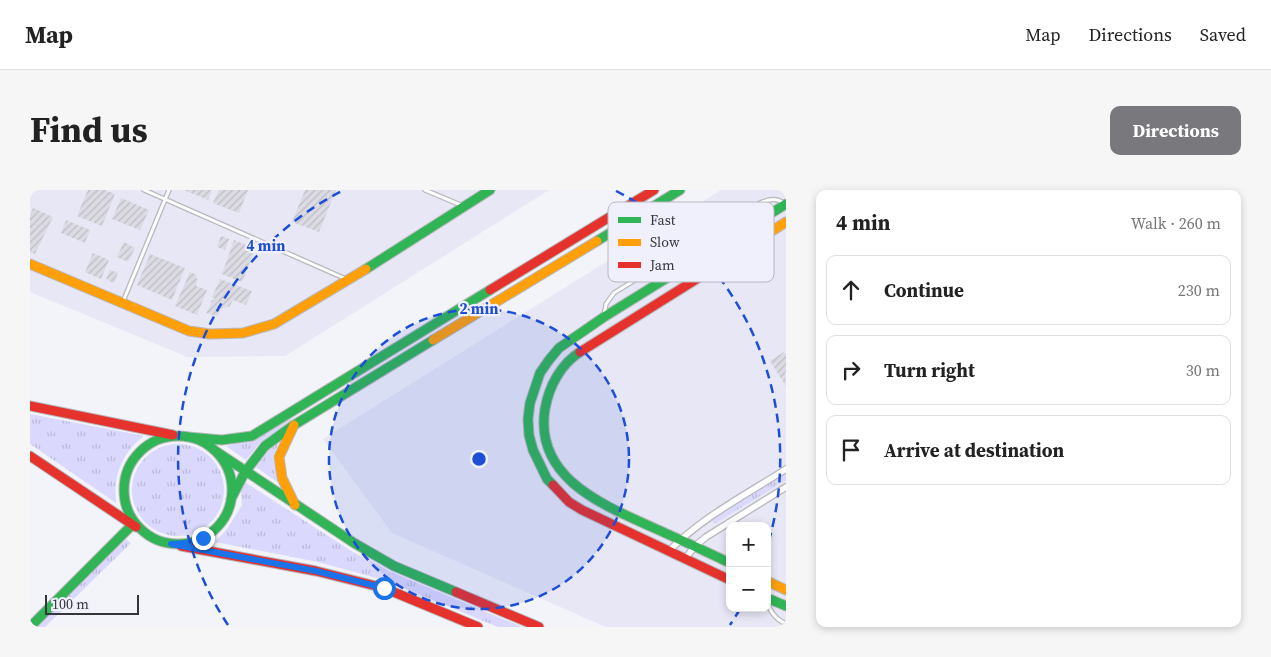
<!DOCTYPE html>
<html lang="en">
<head>
<meta charset="utf-8">
<style>
	body { margin:0; font-family:"Source Serif 4",serif; background:#f6f6f6; color:#222 }
	.controls { position:absolute; right:15px; bottom:15px; display:grid; overflow:hidden; border-radius:10px; box-shadow:0 2px 8px #0003 }
	.controls button { width:45px; height:45px; display:grid; place-items:center; padding:0; border:0; border-bottom:1px solid #e0e0e0; background:#fff; color:#222; font:25px sans-serif }
	.scale { position:absolute; left:15px; bottom:12px; width:94px; box-sizing:border-box; padding-left:5px; border:2px solid #35353a; border-top:0; font-size:14px; line-height:18px; white-space:nowrap; color:#35353a; -webkit-text-stroke:4px #f0f0fd; paint-order:stroke }
	.stop { position:absolute; width:15px; height:15px; margin:-11px; border:4px solid #1a73e8; border-radius:50%; background:#fff }
	.stop.end { background:#1a73e8; border-color:#fff; box-shadow:0 1px 5px #0008 }
	.list { margin:0; padding:0; list-style:none }
	h2 { display:flex; justify-content:space-between; align-items:center; height:65px; margin:0; padding:0 20px; font-size:21px }
	h2 small { font-size:16px; font-weight:400; color:#767676 }
	.list li { display:grid; grid-template-columns:32px 1fr auto; gap:15px; align-items:center; box-sizing:border-box; height:70px; margin:0 10px 10px; padding:0 10px; border:1px solid #e0e0e0; border-radius:10px }
	.list b { display:block; font-size:19px; white-space:nowrap }
	.list em { font-size:16px; font-style:normal; color:#767676 }
	.icon { flex:none; width:28px; height:28px; fill:none; stroke:currentColor; stroke-width:2; stroke-linecap:round; stroke-linejoin:round }
	.map { position:relative; flex:none; width:756px; height:437px; overflow:hidden; border-radius:10px }
	header { display:flex; align-items:center; gap:30px; box-sizing:border-box; height:70px; padding:0 25px; background:#fff; border-bottom:1px solid #e0e0e0 }
	header strong { font-size:24px }
	nav { display:flex; gap:28px; margin-inline-start:auto; font-size:18px }
	.intro { display:flex; align-items:center; justify-content:space-between; box-sizing:border-box; height:120px; padding:0 30px }
	h1 { margin:0; font-size:35px }
	.button { padding:12px 22px; border-radius:10px; background:#78787d; color:#fff; font-size:18px; font-weight:700 }
	main { display:flex; gap:30px; padding:0 30px }
	aside { flex:1; background:#fff; border-radius:10px; box-shadow:0 2px 8px #0003 }
	.map>svg:first-child { display:block }
</style>
</head>
<body>
<header>
<strong>Map</strong>
<nav><a>Map</a><a>Directions</a><a>Saved</a></nav>
</header>
<div class="intro"><h1>Find us</h1><a class="button">Directions</a></div>
<main>
<div class="map">
<svg width="756" height="437" viewBox="0 0 756 437">
	<defs>
		<pattern id="grass-tufts" width="24" height="20" patternUnits="userSpaceOnUse" patternTransform="scale(1.25)"><rect width="24" height="20" fill="#dad8fc"/><path d="M3 7l-1-3M5 7V3M7 7l1-3M15 17l-1-3M17 17v-4M19 17l1-3" fill="none" stroke="#bcbad9"/></pattern>
		<pattern id="building-hatch" width="6" height="6" patternUnits="userSpaceOnUse" patternTransform="scale(1.25)"><rect width="6" height="6" fill="#dcdbe4"/><path d="M-1 1l2-2M0 6l6-6M5 7l2-2" fill="none" stroke="#bdbdc4"/></pattern>
	</defs>
	<rect width="100%" height="100%" fill="#f3f3fa"/>
	<path fill="#e7e7f5" fill-rule="evenodd" d="M0,0H519L255,166L158,167L0,102Z
		M691,0H756V437H576L362,343L293,249ZM700,336H737V418H700Z"/>
	<path fill="url(#grass-tufts)" d="M0,224L114,246C92,263 83,285 86,313L0,254Z
		M259,227L262,232L230,253L216,270L196,256L224,249Z
		M249,252L243,267L247,292L226,277L239,260Z
		M102 300a46 46 0 1 1 92 0a46 46 0 1 1-92 0Z
		M756,281V290L684,334L681,328Z
		M210,289L323,362L361,382L492,437H468L357,391L288,372L185,352L197,339L212,315Z
		M96,349L101,353L15,437H6Z"/>
	<path fill="url(#building-hatch)" d="M58,0H75L85,4L72,36L47,26Z
		M154,0H182L178,10Z
		M189,0H218L209,23L183,13Z
		M275,0H306L289,42L262,32Z
		M91,8L119,20L110,40L82,29Z
		M3,18L23,27L5,64L0,62V25Z
		M36,30L60,40L55,53L31,43Z
		M191,46L199,49L195,60L187,57Z
		M204,50L225,59L212,92L192,84Z
		M94,52L105,58L98,72L87,67Z
		M63,63L79,70L71,89L55,82Z
		M120,64L155,78L142,110L107,95Z
		M80,80L88,83L84,93L76,89Z
		M160,82L167,85L165,88L168,89L166,96L177,100L167,125L145,116Z
		M190,89L222,101L216,115L203,110L200,116L191,119L188,126L176,123L181,114V111L185,109L182,107Z
		M754,162L756,165V182L755,183L756,196L740,171Z"/>
	<g fill="none" stroke-linecap="round" stroke-linejoin="round">
		<g stroke="#b7b7bc" stroke-width="5.5">
			<path id="lane" d="M114,0L316,89
				M395,0L433,16
				M92,114L139,0
				M574,125L576,114L584,103L728,14C736,10 746,7 753,13
				M738,411C739,422 746,429 756,434"/>
		</g>
		<g stroke="#b7b7bc" stroke-width="8">
			<path id="street" d="M639,361C671,328 717,304 756,279
				M655,369L665,356L676,347L756,297"/>
		</g>
		<g stroke="#b7b7bc" stroke-width="11">
			<path id="fast" d="M567,51L650,0
				M336,79L460,0
				M550,162C531,174 519,196 515,219C504,288 573,315 624,338C649,349 675,361 700,373
				M94 300a54 54 0 1 1 108 0a54 54 0 1 1-108 0Z
				M158,247L192,250L222,246L460,100
				M184,260L324,353L364,376L426,402
				M523,295L517,289L503,260L499,245L498,229L500,213L510,183L519,170L529,158L574,127L756,14
				M201,309L215,282L235,256L264,235L403,150
				M737,408L756,416
				M0,437L102,335"/>
		</g>
		<g stroke="#b7b7bc" stroke-width="11">
			<path id="slow" d="M0,74L159,141L180,144L213,143L244,134L336,79
				M681,80L756,32
				M403,150L567,51
				M264,235L249,267L252,288L265,315
				M737,391L756,400"/>
		</g>
		<g stroke="#b7b7bc" stroke-width="11">
			<path id="jam" d="M460,100L624,0
				M550,162L681,80
				M0,216L143,245
				M0,266L106,337
				M523,295L539,312L552,320L700,390
				M151,356L286,381L354,398L448,437
				M426,402L509,437"/>
		</g>
		<use href="#lane" stroke="#fdfdfe" stroke-width="3"/>
		<use href="#street" stroke="#fdfdfe" stroke-width="5.5"/>
		<use href="#fast" stroke="#30b455" stroke-width="9"/>
		<use href="#slow" stroke="#ff9f0a" stroke-width="9"/>
		<use href="#jam" stroke="#e5322d" stroke-width="9"/>
	</g>
	<g fill="none" stroke-linecap="round" stroke-linejoin="round">
		<path stroke="#1a73e8" stroke-width="6" d="M173,348L157,353L141,354L286,381L354,398"/>
	</g>
	<circle cx="449" cy="269" r="150" fill="#1d4ed8" fill-opacity=".12"/>
	<g fill="none" stroke="#1d4ed8" stroke-width="2.5" stroke-dasharray="9 6">
		<circle cx="449" cy="269" r="150"/>
		<path d="M710 419A301 301 0 0 1 700 435M198 435A301 301 0 0 1 312 1M586 1A301 301 0 0 1 738 354"/>
	</g>
	<rect x="578" y="12" width="166" height="80" rx="8" fill="#f0f0fd" stroke="#b8b8c2" stroke-width="1"/>
	<rect x="588" y="27" width="23" height="6" fill="#30b455"/>
	<rect x="588" y="49" width="23" height="7" fill="#ff9f0a"/>
	<rect x="588" y="72" width="23" height="6" fill="#e5322d"/>
	<g font-size="14" fill="#35353a">
		<text x="620" y="35">Fast</text>
		<text x="620" y="57">Slow</text>
		<text x="620" y="80">Jam</text>
	</g>
	<circle cx="449" cy="269" r="8" fill="#1d4ed8" stroke="#f0f0fd" stroke-width="2.5"/>
	<g font-size="15" text-anchor="middle" font-weight="bold" fill="#1d4ed8" stroke="#f0f0fd" stroke-width="4.5" stroke-linejoin="round" paint-order="stroke">
		<text x="236" y="61">4 min</text>
		<text x="449" y="124">2 min</text>
	</g>
</svg>
<div class="controls">
<button>+</button>
<button>−</button>
</div>
<div class="scale">100 m</div>
<div class="stop" style="left:354px;top:398px"></div>
<div class="stop end" style="left:173px;top:348px"></div>
</div>
<aside>
<h2>4 min<small>Walk · 260 m</small></h2>
<ul class="list">
<li><svg class="icon" aria-label="ahead" viewBox="0 0 24 24"><path d="M12 20V5M6 11l6-6 6 6"/></svg><div><b>Continue</b></div><em>230 m</em></li>
<li><svg class="icon" aria-label="right" viewBox="0 0 24 24"><path d="M7 20v-9h11M14 6l5 5-5 5"/></svg><div><b>Turn right</b></div><em>30 m</em></li>
<li><svg class="icon" aria-label="arrive" viewBox="0 0 24 24"><path d="M6 21V4h12l-3 4 3 4H6"/></svg><div><b>Arrive at destination</b></div></li>
</ul>
</aside>
</main>
</body>
</html>
